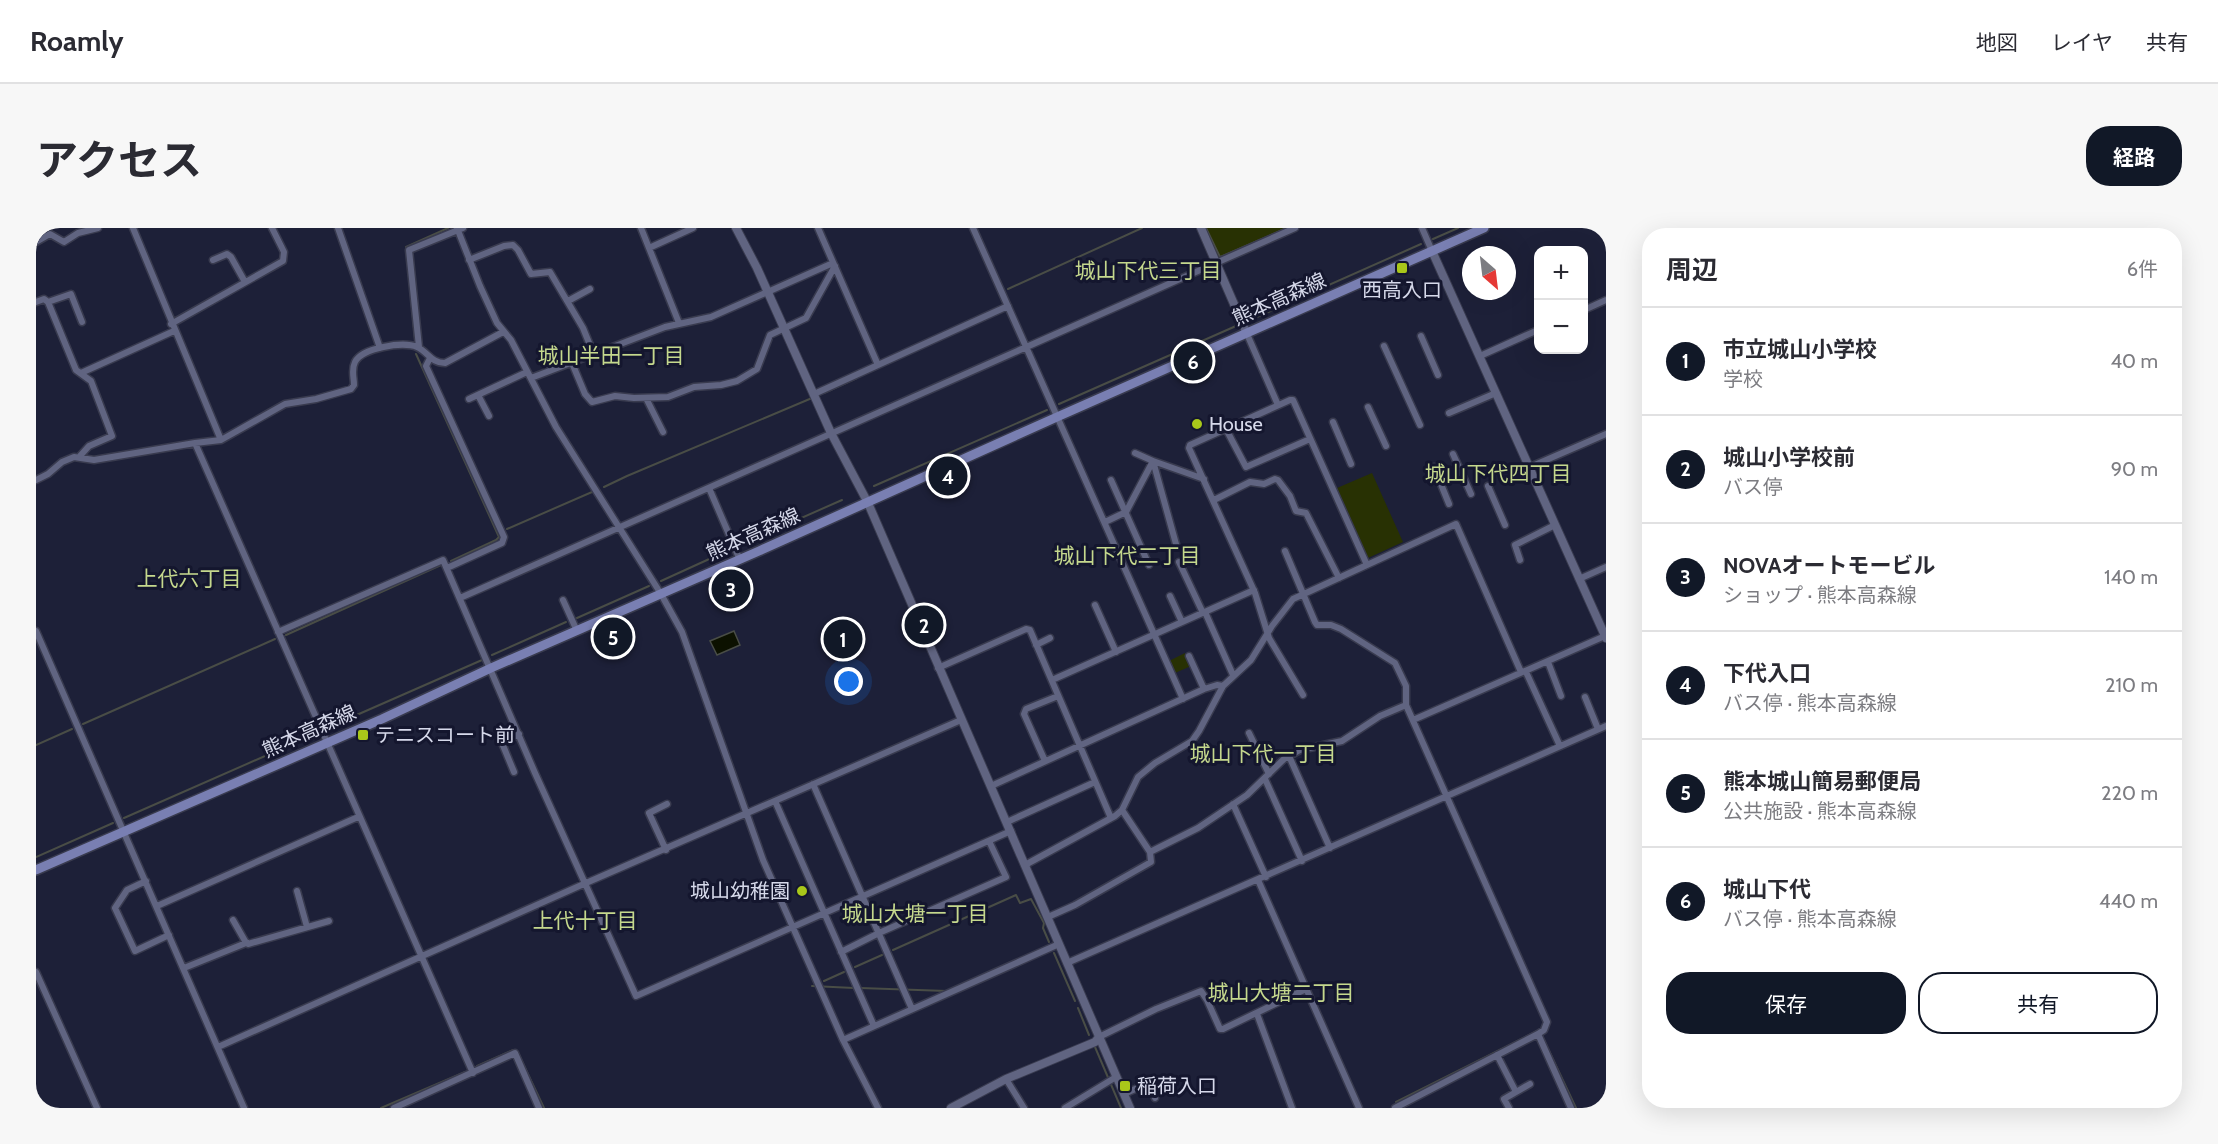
<!DOCTYPE html>
<html lang="ja">
<head>
<meta charset="utf-8">
<style>
	body { margin:0; font-family:Cabin,"Noto Sans JP",sans-serif; background:#f7f7f7; color:#2b2b33 }
	.controls { position:absolute; right:18px; top:18px; display:grid; overflow:hidden; border-radius:12px; box-shadow:0 6px 24px #0002 }
	.controls button { width:54px; height:54px; display:grid; place-items:center; padding:0; border:0; border-bottom:2px solid #e1e1e2; background:#fff; color:#2b2b33; font:30px sans-serif }
	.compass { position:absolute; left:1426px; top:18px; width:54px; height:54px; border-radius:50%; background:#fff; box-shadow:0 6px 24px #0002; rotate:152deg }
	.you { position:absolute; left:813px; top:454px; width:21px; height:21px; margin:-15px; border:4px solid #fff; border-radius:50%; background:#1a73e8; box-shadow:0 0 0 9px #1a73e833 }
	.badge { display:grid; place-items:center; width:39px; height:39px; border-radius:50%; background:#111827; color:#fff; font-size:20px; font-weight:700 }
	.pin { position:absolute; translate:-50% -50%; border:3px solid #fff; box-shadow:0 2px 6px #0006 }
	.list { margin:0; padding:0; list-style:none }
	h2 { display:flex; justify-content:space-between; align-items:center; height:78px; margin:0; padding:0 24px; font-size:26px }
	h2 small { font-size:20px; font-weight:400; color:#7c7c81 }
	.list li { display:grid; grid-template-columns:39px 1fr auto; gap:18px; align-items:center; box-sizing:border-box; height:108px; padding:0 24px; border-top:2px solid #e1e1e2 }
	.list b { display:block; font-size:22px; white-space:nowrap }
	.list p { margin:0; font-size:20px; white-space:nowrap; color:#7c7c81 }
	.list em { font-size:20px; font-style:normal; color:#7c7c81 }
	.actions { display:flex; gap:12px; padding:18px 24px }
	.actions a { flex:1; padding:14px 0; border:2px solid #111827; border-radius:24px; text-align:center; font-size:21px; color:#111827 }
	.actions .main { background:#111827; color:#fff }
	.map { position:relative; flex:none; width:1570px; height:880px; overflow:hidden; border-radius:24px }
	header { display:flex; align-items:center; gap:36px; box-sizing:border-box; height:84px; padding:0 30px; background:#fff; border-bottom:2px solid #e1e1e2 }
	header strong { font-size:28px }
	nav { display:flex; gap:33px; margin-inline-start:auto; font-size:21px }
	.intro { display:flex; align-items:center; justify-content:space-between; box-sizing:border-box; height:144px; padding:0 36px }
	h1 { margin:0; font-size:42px }
	.button { padding:15px 27px; border-radius:24px; background:#111827; color:#fff; font-size:21px; font-weight:700 }
	main { display:flex; gap:36px; padding:0 36px }
	aside { flex:1; background:#fff; border-radius:24px; box-shadow:0 6px 24px #0002 }
	.map>svg:first-child { display:block }
</style>
</head>
<body>
<header>
<strong>Roamly</strong>
<nav><a>地図</a><a>レイヤ</a><a>共有</a></nav>
</header>
<div class="intro"><h1>アクセス</h1><a class="button">経路</a></div>
<main>
<div class="map">
<svg width="1570" height="880" viewBox="0 0 1570 880">
	<rect width="100%" height="100%" fill="#1d2038"/>
	<path fill="#283103" d="M1165,0H1253L1180,35Z
		M1336,245L1367,314L1332,330L1301,260Z
		M1149,425L1155,438L1139,445L1133,433Z"/>
	<path fill="#0c1100" stroke="#494d46" stroke-width="1.5" d="M698,403L704,417L681,427L674,413Z"/>
	<g fill="none" stroke-linecap="round" stroke-linejoin="round">
		<path stroke="#494d46" stroke-width="2" d="M1170,0L1184,29L1251,0
			M1397,11L1422,0
			M972,61L1106,0
			M1212,93L1385,16
			M379,111L370,19L412,0
			M380,126L463,309L460,312L415,333
			M788,165L821,150
			M1023,176L1200,98
			M838,258L1011,182
			M568,259L591,248L776,170
			M471,301L556,264
			M704,317L806,272
			M625,353L693,322
			M541,390L613,358
			M250,407L405,337
			M456,427L530,394
			M47,496L239,411
			M291,500L446,432
			M0,517L36,501
			M88,590L279,506
			M0,629L77,595
			M857,722L980,667L984,675L995,671L1008,695L1007,700L1013,714
			M1018,725L1039,773
			M819,739L846,727
			M788,753L808,744
			M776,758L818,760
			M824,760L911,763
			M1042,780L1053,807
			M1507,810L1540,880
			M1059,819L1085,880
			M483,827L508,880
			M441,838L477,822
			M1360,874L1503,802
			M345,880L429,844"/>
		<g stroke="#393b4f" stroke-width="9">
			<path id="minor" d="M97,0L185,212
				M302,0L344,120
				M421,0L444,58L461,95L475,112L520,199L625,366L646,404L727,632L807,812L842,880
				M605,0L643,95
				M782,0L842,137
				M937,0L1147,471
				M1386,0L1396,23
				M0,14L14,6L28,14L42,5L62,0
				M613,20L657,0
				M177,32L191,26L195,29L209,54
				M433,32L468,18L477,17L482,22L495,46L514,44L547,100L558,127
				M532,73L554,61
				M0,74L8,71L12,74L40,142L55,153L76,208L53,218L44,228
				M12,74L35,66L46,94
				M1548,82L1570,72
				M135,96L247,33L248,24L236,0
				M1211,106L1242,177
				M1385,108L1402,147
				M1348,118L1384,197
				M383,119L373,22L427,0
				M1444,128L1502,102
				M394,130L390,138L468,309L466,315L411,340
				M536,135L549,166L556,174L579,168L598,170L632,169L658,159L685,157L701,153L721,141L734,107L770,90L799,38
				M45,145L138,103
				M495,150L629,99L675,89L797,35
				M778,166L972,78
				M442,167L453,188
				M610,170L627,204
				M433,171L491,144
				M1332,179L1350,218
				M1413,185L1460,165
				M1297,194L1315,236
				M1190,201L1210,239L1274,211
				M159,215L437,845
				M1099,225L1117,233L1140,316
				M1417,226L1435,266
				M1398,239L1413,276
				M1494,239L1570,206
				M0,252L12,246L26,234L38,229L58,232L159,215L185,212L249,176L280,171L315,161L318,157C318,149 315,142 319,134C326,120 367,113 381,119C392,124 395,135 409,135L467,104
				M1075,252L1113,337
				M1452,258L1469,297
				M673,260L704,332
				M1178,272L1214,254L1228,256L1239,251L1242,252L1254,268L1260,283L1270,285L1303,350
				M1069,294L1090,284L1117,233L1168,251
				M1249,323L1279,394L1281,397H1295L1305,401L1359,435L1370,458V477L1511,794L1508,802L1502,806L1359,880
				M1484,332L1479,317L1519,297
				M1143,334L1167,385
				M1543,351L1570,339
				M1134,368L1146,394
				M424,370L1259,0
				M527,372L541,403
				M1059,377L1080,424
				M1169,384L1197,447
				M0,403L208,880
				M242,404L407,332L499,545L600,768L975,603
				M1000,417L1014,410
				M1153,428L1168,461
				M1512,434L1525,468
				M902,440L990,401L994,402L1075,590
				M1490,444L1524,518
				M1016,452L1218,362
				M1267,467L1233,410L1219,365L1153,220L1154,217L1254,172H1257L1331,337
				M1549,469L1562,501
				M1377,492L1569,408
				M1213,505L1233,546
				M1253,528L1294,620
				M1009,533L988,486L990,481L1022,468
				M478,544L466,515L483,506
				M1229,551L1266,633
				M777,556L876,781
				M955,558L1168,461L1181,457L1187,458
				M739,573L838,798
				M1197,576L1230,649
				M971,594L1059,554
				M630,622L613,585L631,576
				M1114,624L1162,600L1211,567L1248,531L1264,522L1306,513L1344,488L1370,477
				M989,637L1079,588L1086,582L1102,549L1119,535L1156,513L1163,503L1187,458L1215,432L1236,398L1257,371L1420,296L1485,444
				M1222,652L1323,880
				M110,653L91,662L79,680L99,723L133,707
				M261,663L271,699
				M121,678L322,589
				M1012,689L1039,677L1115,634L1114,624L1086,582
				M197,692L209,713L212,716L293,693
				M805,724L843,705L970,649L953,613
				M1031,735L1570,498
				M148,740L210,715
				M0,744L61,880
				M1221,786L1256,880
				M1502,806L1535,880
				M1063,809L1120,781L1165,763L1171,772L1184,801H1187L1270,761
				M807,812L1023,716
				M182,819L550,655L925,492
				M1461,827L1480,864
				M970,851L988,880
				M1113,855L1119,870
				M1088,866L1115,854
				M358,880L479,825L503,880
				M1029,880L1080,849
				M1473,880L1468,871L1494,856"/>
		</g>
		<g stroke="#393b4f" stroke-width="10">
			<path id="tertiary" d="M700,0L721,40L795,205L832,275L1094,880
				M1165,0L1211,106
				M1396,23L1570,410
				M915,880L970,851L1059,814L1063,809"/>
		</g>
		<g stroke="#393b4f" stroke-width="12">
			<path id="primary" d="M0,642L346,491L455,440L723,323L1021,189L1448,0"/>
		</g>
		<use href="#minor" stroke="#606481" stroke-width="6"/>
		<use href="#tertiary" stroke="#606481" stroke-width="8"/>
		<use href="#primary" stroke="#797fb2" stroke-width="9"/>
	</g>
	<g fill="#a9c71a" stroke="#14162e" stroke-width="2">
		<rect x="1360" y="34" width="12" height="12" rx="3"/>
		<circle cx="1161" cy="196" r="6"/>
		<rect x="321" y="501" width="12" height="12" rx="3"/>
		<circle cx="766" cy="663" r="6"/>
		<rect x="1083" y="852" width="12" height="12" rx="3"/>
	</g>
	<g text-anchor="middle" dominant-baseline="central" stroke-width="6" stroke-linejoin="round" paint-order="stroke">
		<g font-size="20" fill="#d6d9ea" stroke="#14162e" text-anchor="start">
			<text x="1366" y="62" text-anchor="middle">西高入口</text>
			<text x="1173" y="196">House</text>
			<text x="339" y="507">テニスコート前</text>
			<text x="754" y="663" text-anchor="end">城山幼稚園</text>
			<text x="1101" y="858">稲荷入口</text>
		</g>
		<g font-size="20" fill="#d6d9ea" stroke="#14162e">
			<text transform="translate(1243 71) rotate(-24)">熊本高森線</text>
			<text transform="translate(717 306) rotate(-24)">熊本高森線</text>
			<text transform="translate(273 503) rotate(-24)">熊本高森線</text>
		</g>
		<g font-size="21" fill="#c5d88d" stroke="#14162e">
			<text x="1112" y="42">城山下代三丁目</text>
			<text x="575" y="127">城山半田一丁目</text>
			<text x="1462" y="245">城山下代四丁目</text>
			<text x="1091" y="327">城山下代二丁目</text>
			<text x="153" y="350">上代六丁目</text>
			<text x="1227" y="525">城山下代一丁目</text>
			<text x="879" y="685">城山大塘一丁目</text>
			<text x="549" y="692">上代十丁目</text>
			<text x="1245" y="764">城山大塘二丁目</text>
		</g>
	</g>
</svg>
<div class="controls">
<button>+</button>
<button>−</button>
</div>
<svg class="compass" viewBox="-18 -18 36 36"><path d="M0-13l5 13h-10z" fill="#e53935"/><path d="M0 13l5-13h-10z" fill="#7c7c81"/></svg>
<div class="you"></div>
<div class="pin badge" style="left:807px;top:411px">1</div>
<div class="pin badge" style="left:888px;top:397px">2</div>
<div class="pin badge" style="left:695px;top:361px">3</div>
<div class="pin badge" style="left:912px;top:248px">4</div>
<div class="pin badge" style="left:577px;top:409px">5</div>
<div class="pin badge" style="left:1157px;top:133px">6</div>
</div>
<aside>
<h2>周辺<small>6件</small></h2>
<ul class="list">
<li><span class="badge">1</span><div><b>市立城山小学校</b><p>学校</p></div><em>40 m</em></li>
<li><span class="badge">2</span><div><b>城山小学校前</b><p>バス停</p></div><em>90 m</em></li>
<li><span class="badge">3</span><div><b>NOVAオートモービル</b><p>ショップ · 熊本高森線</p></div><em>140 m</em></li>
<li><span class="badge">4</span><div><b>下代入口</b><p>バス停 · 熊本高森線</p></div><em>210 m</em></li>
<li><span class="badge">5</span><div><b>熊本城山簡易郵便局</b><p>公共施設 · 熊本高森線</p></div><em>220 m</em></li>
<li><span class="badge">6</span><div><b>城山下代</b><p>バス停 · 熊本高森線</p></div><em>440 m</em></li>
</ul>
<div class="actions"><a class="main">保存</a><a>共有</a></div>
</aside>
</main>
</body>
</html>
